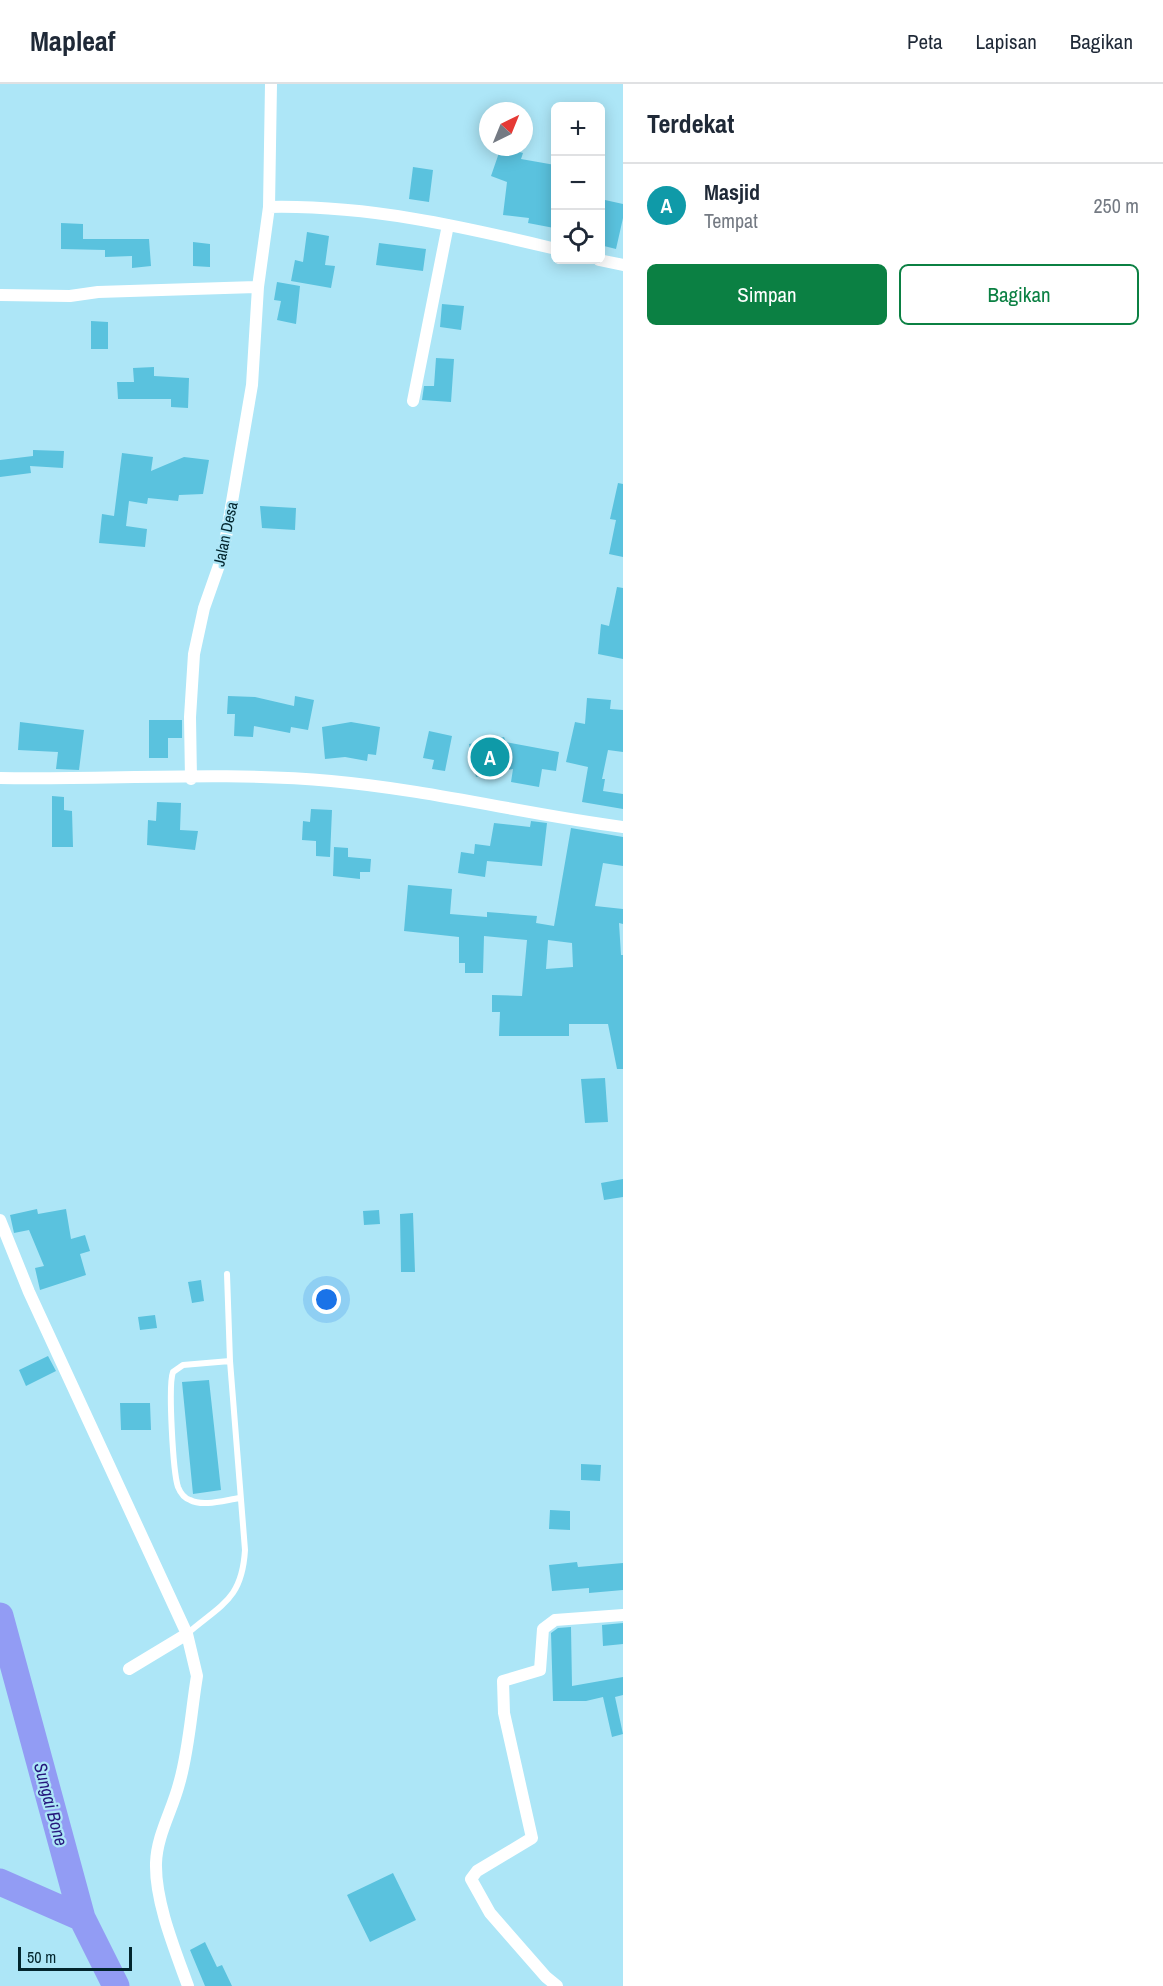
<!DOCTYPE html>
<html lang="id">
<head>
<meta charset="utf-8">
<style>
	body { margin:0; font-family:"Archivo Narrow",sans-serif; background:#f2f2f3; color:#1f2937 }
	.controls { position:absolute; right:18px; top:18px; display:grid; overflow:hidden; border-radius:9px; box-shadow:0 3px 15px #0003 }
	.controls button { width:54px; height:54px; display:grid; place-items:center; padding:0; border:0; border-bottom:2px solid #e0e1e3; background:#fff; color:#1f2937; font:30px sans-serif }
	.compass { position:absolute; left:479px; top:18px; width:54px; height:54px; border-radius:50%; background:#fff; box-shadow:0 3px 15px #0003; rotate:43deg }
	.scale { position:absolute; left:18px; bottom:15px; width:114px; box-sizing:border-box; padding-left:6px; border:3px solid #02252d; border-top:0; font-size:16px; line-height:21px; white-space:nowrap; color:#02252d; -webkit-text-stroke:4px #ade6f7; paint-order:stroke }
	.you { position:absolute; left:327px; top:1216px; width:21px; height:21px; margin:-15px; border:4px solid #fff; border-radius:50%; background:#1a73e8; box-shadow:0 0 0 9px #1a73e833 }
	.badge { display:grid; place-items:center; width:39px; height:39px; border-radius:50%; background:#0b8043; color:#fff; font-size:20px; font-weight:700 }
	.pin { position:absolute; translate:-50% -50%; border:3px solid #fff; box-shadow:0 2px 6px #0006 }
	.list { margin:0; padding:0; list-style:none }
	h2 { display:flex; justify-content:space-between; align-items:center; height:78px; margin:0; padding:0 24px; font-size:26px }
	h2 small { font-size:20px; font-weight:400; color:#747a83 }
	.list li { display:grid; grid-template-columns:39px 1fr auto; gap:18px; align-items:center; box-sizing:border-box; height:84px; padding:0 24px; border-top:2px solid #e0e1e3 }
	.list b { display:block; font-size:22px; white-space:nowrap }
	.list p { margin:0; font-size:20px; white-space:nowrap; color:#747a83 }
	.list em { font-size:20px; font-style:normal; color:#747a83 }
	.actions { display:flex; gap:12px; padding:18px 24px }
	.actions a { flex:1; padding:14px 0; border:2px solid #0b8043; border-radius:9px; text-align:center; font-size:21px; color:#0b8043 }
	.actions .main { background:#0b8043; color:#fff }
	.icon { flex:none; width:33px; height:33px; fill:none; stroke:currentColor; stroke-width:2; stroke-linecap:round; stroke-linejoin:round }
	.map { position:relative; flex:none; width:623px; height:1902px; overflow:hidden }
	header { display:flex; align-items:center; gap:36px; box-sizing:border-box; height:84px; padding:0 30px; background:#fff; border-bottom:2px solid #e0e1e3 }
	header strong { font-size:28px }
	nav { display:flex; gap:33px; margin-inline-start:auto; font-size:21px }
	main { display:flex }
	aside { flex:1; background:#fff }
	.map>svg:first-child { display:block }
</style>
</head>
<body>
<header>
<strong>Mapleaf</strong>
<nav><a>Peta</a><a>Lapisan</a><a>Bagikan</a></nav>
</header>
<main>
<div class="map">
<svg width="623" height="1902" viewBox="0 0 623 1902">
	<rect width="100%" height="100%" fill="#ade6f7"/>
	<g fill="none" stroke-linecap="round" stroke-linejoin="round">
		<path stroke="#929cf4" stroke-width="27" d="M0,1532L82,1834L116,1902
			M0,1798L82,1834"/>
	</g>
	<path fill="#5ac2de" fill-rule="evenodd" d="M501,63L523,69L521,75L555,81L554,144L528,139L529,134L503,131L507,98L491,92Z
		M413,83L433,86L429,118L409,115Z
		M605,116L623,120V134L616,165L600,161V136Z
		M61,139L83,140V155H149L151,182L132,184V172L105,173V166L61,165Z
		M307,148L329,152L325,181L335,182L331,204L291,197L295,176L303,178Z
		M193,158L210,160V183L193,182Z
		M379,159L426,165L423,187L376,181Z
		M277,198L300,202L296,240L277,236L281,217L274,216Z
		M442,220L464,222L461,246L440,243Z
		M91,237L108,238V265H91Z
		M436,274L454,275L451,318L422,316L424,302H434Z
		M154,283V292L189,294L188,324L171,323V315H118L117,298H134L133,284Z
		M33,366L64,367L63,384L30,382L31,389L0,393V376L33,372Z
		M122,369L153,373L151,387L184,373L209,376L203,410L179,411L178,417L148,414L147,420L129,417L126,442L147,445L145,463L99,459L102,430L114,432Z
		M618,399L623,400V473L609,470L616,436L610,435Z
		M260,422L296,424L295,446L262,444Z
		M617,503L623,504V575L598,570L601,540L609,542Z
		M228,612L255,613L294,622L295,612L314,616L308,646L291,643L290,649L254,642L253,653L234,652L235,630H227Z
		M587,614L611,616L610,625L623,626V668L608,666L602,695H605L603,707L623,710V725L582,718L588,683L566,678L575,638L585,640Z
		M149,636H182V654H168V674H149Z
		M20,638L84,646L79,686L56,685L58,668L18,666Z
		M351,638L380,643L376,671L368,670L367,677L345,673L325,675L322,643Z
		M429,647L452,652L445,687L432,685L434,676L423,674Z
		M504,653L506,658L559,668L556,687L542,685L539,703L511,698L513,685L476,693L469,660Z
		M52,712L64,713V726L72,727L73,763H52Z
		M157,718L181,719L180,746L198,747L195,766L147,761L148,736L156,737Z
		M311,725L332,726L330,773L316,772V757L302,756L303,737L310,738Z
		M531,737L547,739L542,782L487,777L485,793L458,789L461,768L474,770L475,760L490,762L494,739L530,743Z
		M571,744L623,753V782L603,779L595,822L623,825V840L619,839L621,871H623V985H617L608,940H569V952H499L500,928H492V911L522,912L527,856L484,852L483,889H465V879H459V853L404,847L408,801L452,805L450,830L487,833V828L537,832L536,839L554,842ZM548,856L572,859L573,883L546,885Z
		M334,763L348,764V773L371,775L370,788H360V795L333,792Z
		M605,994L608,1038L585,1039L581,995Z
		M623,1095V1113L604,1116L601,1099Z
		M37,1125L38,1130L66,1125L71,1155L85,1151L90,1167L80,1170L86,1191L40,1206L35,1184L44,1182L29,1146L14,1149L10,1131Z
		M379,1126L380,1140L364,1141L363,1127Z
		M413,1129L415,1188H401L400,1130Z
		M201,1196L204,1217L192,1219L188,1198Z
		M155,1231L157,1244L140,1246L138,1233Z
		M48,1272L56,1287L26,1302L19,1286Z
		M209,1296L221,1406L193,1410L182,1298Z
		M120,1319H150L151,1346H121Z
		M581,1380L601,1381L600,1397L581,1396Z
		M550,1426L570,1427V1446L549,1445Z
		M577,1478L578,1483L623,1479V1506L589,1509V1504L552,1507L549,1481Z
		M623,1539V1560L603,1562L602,1541Z
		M571,1543L572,1602L623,1593V1611L615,1613L623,1650L612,1653L603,1613L586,1617H553L551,1549L558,1544Z
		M393,1789L416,1836L370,1858L347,1811Z
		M205,1858L217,1883L222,1881L232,1902H205L190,1866Z"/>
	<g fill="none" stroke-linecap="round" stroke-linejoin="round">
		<path stroke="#fff" stroke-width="6" d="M230,1277L183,1281L173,1288C168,1301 173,1388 178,1403C180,1408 184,1414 190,1416C203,1423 225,1416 240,1414
			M188,1549C222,1520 242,1515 245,1466L230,1277L227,1190"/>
		<path stroke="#fff" stroke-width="12" d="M269,123C366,121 461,142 556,165
			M599,176L623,181
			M0,211L70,212L98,208L258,203
			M413,317L448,141
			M0,694C109,696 223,687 331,697C430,706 525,730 623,743
			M191,695L190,633L194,570L204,524L223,470L252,301L258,203L269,123L271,0
			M0,1136L29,1208L187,1550L197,1592C191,1628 189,1666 179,1700C172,1727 157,1751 156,1779C155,1818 175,1866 188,1902
			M129,1585L187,1550
			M557,1902L546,1893L490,1829L471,1795L477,1787L532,1754L504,1629L503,1597L540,1586L543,1545L555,1536L623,1531"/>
	</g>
	<g text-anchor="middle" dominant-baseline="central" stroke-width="4.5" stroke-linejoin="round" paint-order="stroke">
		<g font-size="16" fill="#02252d" stroke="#ade6f7">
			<text transform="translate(225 450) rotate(-78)">Jalan Desa</text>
		</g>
		<g font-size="18" font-style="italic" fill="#26187d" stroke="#ade6f7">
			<text transform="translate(51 1720) rotate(75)">Sungai Bone</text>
		</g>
	</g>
</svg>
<div class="controls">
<button>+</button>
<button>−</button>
<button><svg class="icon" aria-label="locate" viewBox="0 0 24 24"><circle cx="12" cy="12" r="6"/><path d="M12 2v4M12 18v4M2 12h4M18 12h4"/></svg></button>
</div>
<svg class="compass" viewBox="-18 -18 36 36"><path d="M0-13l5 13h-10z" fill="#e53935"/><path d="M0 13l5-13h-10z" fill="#747a83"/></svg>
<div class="scale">50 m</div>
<div class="you"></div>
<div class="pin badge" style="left:490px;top:673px;background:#0f9aa8">A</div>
</div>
<aside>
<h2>Terdekat<small></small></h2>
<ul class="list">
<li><span class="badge" style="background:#0f9aa8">A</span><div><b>Masjid</b><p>Tempat</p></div><em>250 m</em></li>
</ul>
<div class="actions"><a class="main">Simpan</a><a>Bagikan</a></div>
</aside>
</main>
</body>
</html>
